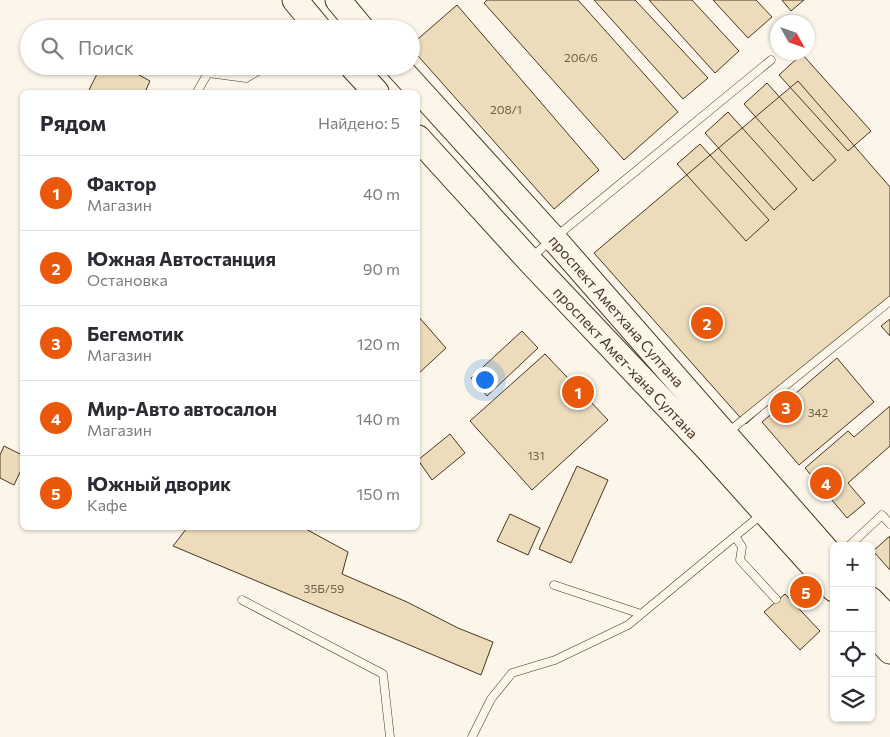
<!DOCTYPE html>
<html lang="ru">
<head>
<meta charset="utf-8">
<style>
	body { margin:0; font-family:Commissioner,sans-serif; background:#f2f2f3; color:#2b2b33 }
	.controls { position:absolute; right:15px; bottom:15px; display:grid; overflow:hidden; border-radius:8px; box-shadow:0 1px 4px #0004 }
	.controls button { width:45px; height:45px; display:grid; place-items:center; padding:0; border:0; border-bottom:1px solid #e1e1e2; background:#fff; color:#2b2b33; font:25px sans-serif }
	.compass { position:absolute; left:770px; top:15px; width:45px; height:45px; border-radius:50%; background:#fff; box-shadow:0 1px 4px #0004; rotate:130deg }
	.you { position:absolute; left:484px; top:379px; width:18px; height:18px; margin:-12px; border:4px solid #fff; border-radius:50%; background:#1a73e8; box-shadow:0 0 0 8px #1a73e833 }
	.badge { display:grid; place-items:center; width:32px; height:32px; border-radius:50%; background:#ea580c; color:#fff; font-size:16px; font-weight:700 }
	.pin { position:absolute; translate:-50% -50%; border:2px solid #fff; box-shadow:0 1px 5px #0006 }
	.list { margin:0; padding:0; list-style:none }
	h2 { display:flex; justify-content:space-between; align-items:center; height:65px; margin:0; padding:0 20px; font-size:21px }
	h2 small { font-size:16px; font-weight:400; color:#7c7c81 }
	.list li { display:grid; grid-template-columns:32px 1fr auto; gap:15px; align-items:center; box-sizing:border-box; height:75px; padding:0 20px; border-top:1px solid #e1e1e2 }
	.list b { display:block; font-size:19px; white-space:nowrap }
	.list p { margin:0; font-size:16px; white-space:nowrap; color:#7c7c81 }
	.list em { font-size:16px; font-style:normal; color:#7c7c81 }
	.icon { flex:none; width:28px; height:28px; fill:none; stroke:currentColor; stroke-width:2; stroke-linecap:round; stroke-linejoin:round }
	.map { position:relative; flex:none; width:890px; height:737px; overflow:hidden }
	.search { position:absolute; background:#fff; box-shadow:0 1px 4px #0004; left:20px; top:20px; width:400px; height:55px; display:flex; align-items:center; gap:12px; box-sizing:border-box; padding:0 18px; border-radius:28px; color:#7c7c81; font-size:19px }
	.panel { position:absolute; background:#fff; box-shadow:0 1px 4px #0004; left:20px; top:90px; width:400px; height:440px; border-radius:8px }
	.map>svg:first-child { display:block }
</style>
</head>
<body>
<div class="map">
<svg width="890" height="737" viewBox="0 0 890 737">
	<rect width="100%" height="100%" fill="#fbf6e9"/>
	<path fill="#ecdcbc" stroke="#4a3520" d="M487,0H578L678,112L624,160L484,3Z
		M594,0H635L708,78L683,99Z
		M649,0H692L739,51L715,73Z
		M713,0H756L772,17L748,38Z
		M782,0H804L791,11Z
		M457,5L599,170L554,209L411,48V45Z
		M802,54L871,131L848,151L779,75Z
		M101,66H123L150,81L145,92H88Z
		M227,66H264L251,71L237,72Z
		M798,81L890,187V296L746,424L594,253Z
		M767,83L836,160L813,181L744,104Z
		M728,112L797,189L774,210L705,133Z
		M700,144L769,220L746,241L677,164Z
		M418,316L446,348L418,374Z
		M890,319V336L881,326Z
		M522,331L538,348L487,396L471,378Z
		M545,354L608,420L532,490L470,421Z
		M837,358L874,402L799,465L762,422Z
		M890,406V446L848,483L865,503L847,518L805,468L848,431L854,437Z
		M450,434L465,453L432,480L418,460Z
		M4,446L22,455V468L14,485L0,478V455Z
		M577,466L608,480L571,563L539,549Z
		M510,514L540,528L528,555L497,541Z
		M187,528H304L348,552L342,574L407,602L458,628L493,642L481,675L173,546Z
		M890,536V570L873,551Z
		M785,594L820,631L800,650L764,612Z"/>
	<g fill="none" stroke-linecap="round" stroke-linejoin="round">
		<g stroke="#4a3520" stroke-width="9">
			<path id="lane" d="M333,29L348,17
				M197,92L208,73L246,78L267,66
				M530,258L771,60
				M727,433L890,301
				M735,536L742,547L740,560L776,599
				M849,546L882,515L890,524
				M554,585L641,614
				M242,600L383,674L390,737
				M472,737L491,699L512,673L555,660L628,625L762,514"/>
		</g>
		<g stroke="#4a3520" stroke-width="27">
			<g id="primary">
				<path d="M295,0L319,29"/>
				<path d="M338,0L362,29"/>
				<path d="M352,66L376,92"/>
				<path id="s1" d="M397,66L554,239L834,559"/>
				<path id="s2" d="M418,138L529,260L707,448L834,589"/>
				<path d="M871,600L890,620"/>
				<path d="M871,630L890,651"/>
			</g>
		</g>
		<use href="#lane" stroke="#fbf6e9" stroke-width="8"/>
		<use href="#primary" stroke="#fbf6e9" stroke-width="25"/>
	</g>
	<g text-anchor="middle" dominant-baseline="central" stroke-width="4" stroke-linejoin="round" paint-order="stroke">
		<g font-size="12" fill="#725f47">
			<text x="581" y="57">206/6</text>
			<text x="506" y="109">208/1</text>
			<text x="818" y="412">342</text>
			<text x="536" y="455">131</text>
			<text x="324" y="588">35Б/59</text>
		</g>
		<g font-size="15" fill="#4a3520" stroke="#fbf6e9">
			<text stroke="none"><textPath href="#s1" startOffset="329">проспект Аметхана Султана</textPath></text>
			<text stroke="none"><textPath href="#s2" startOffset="306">проспект Амет-хана Султана</textPath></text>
		</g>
	</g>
</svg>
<div class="controls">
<button>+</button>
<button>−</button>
<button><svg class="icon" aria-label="locate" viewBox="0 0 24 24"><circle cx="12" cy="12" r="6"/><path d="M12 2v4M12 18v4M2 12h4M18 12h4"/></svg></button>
<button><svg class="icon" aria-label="layers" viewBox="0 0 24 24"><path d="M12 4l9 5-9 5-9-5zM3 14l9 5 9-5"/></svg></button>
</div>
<svg class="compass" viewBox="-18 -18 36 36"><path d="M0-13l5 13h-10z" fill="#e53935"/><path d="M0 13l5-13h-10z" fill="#7c7c81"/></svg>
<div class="you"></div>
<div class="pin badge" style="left:578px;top:392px">1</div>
<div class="pin badge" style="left:707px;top:323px">2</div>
<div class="pin badge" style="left:786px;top:407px">3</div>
<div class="pin badge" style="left:826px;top:483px">4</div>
<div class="pin badge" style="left:806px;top:592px">5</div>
<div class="search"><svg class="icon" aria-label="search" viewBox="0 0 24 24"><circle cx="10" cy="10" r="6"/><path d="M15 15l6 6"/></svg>Поиск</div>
<section class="panel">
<h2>Рядом<small>Найдено: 5</small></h2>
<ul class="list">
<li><span class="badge">1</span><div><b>Фактор</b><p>Магазин</p></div><em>40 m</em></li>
<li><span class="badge">2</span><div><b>Южная Автостанция</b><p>Остановка</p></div><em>90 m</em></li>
<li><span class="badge">3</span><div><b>Бегемотик</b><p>Магазин</p></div><em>120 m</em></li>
<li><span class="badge">4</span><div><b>Мир-Авто автосалон</b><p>Магазин</p></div><em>140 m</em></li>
<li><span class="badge">5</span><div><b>Южный дворик</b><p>Кафе</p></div><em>150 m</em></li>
</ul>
</section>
</div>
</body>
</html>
